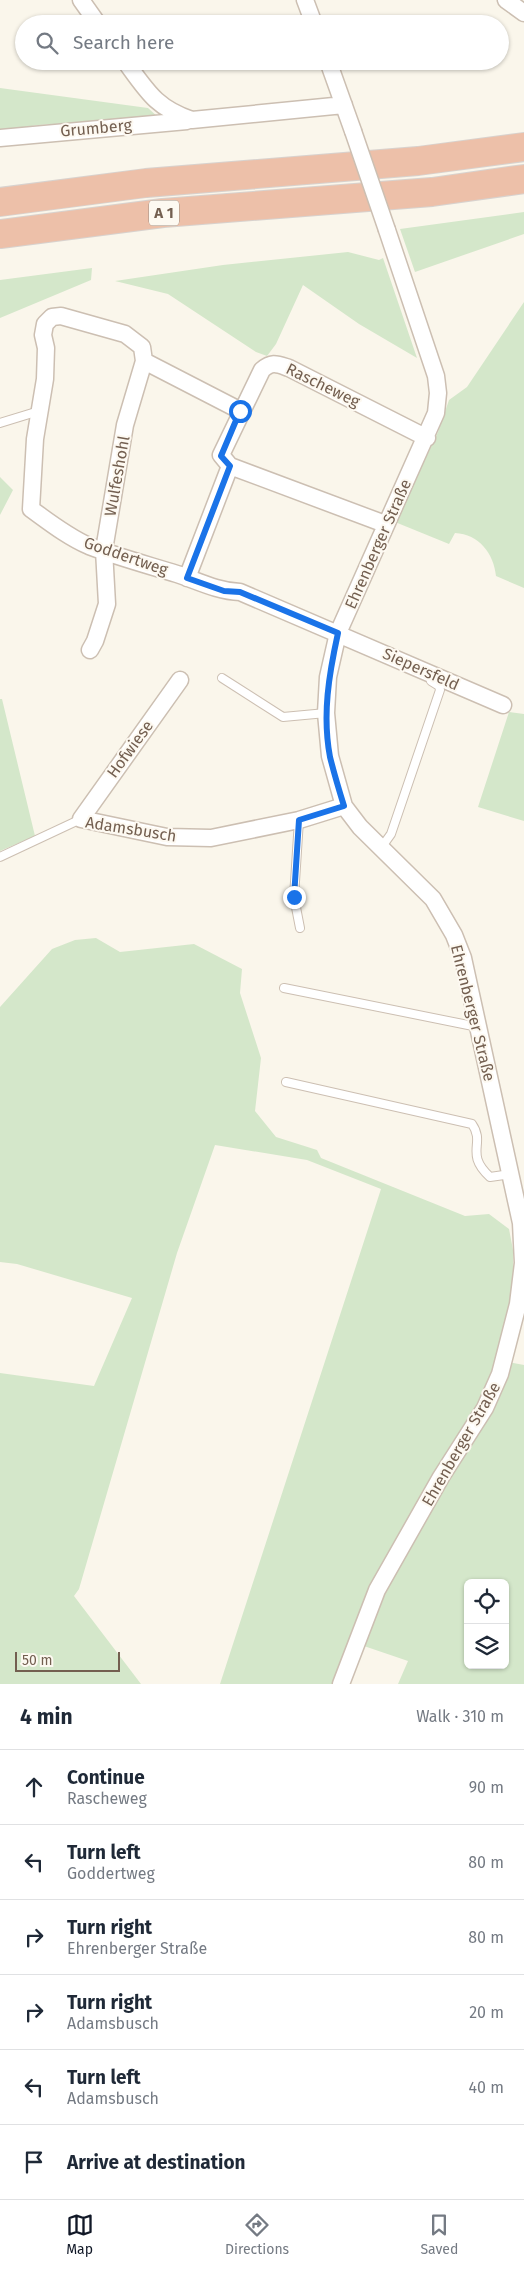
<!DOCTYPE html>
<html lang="en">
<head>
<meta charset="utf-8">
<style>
	body { margin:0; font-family:"Fira Sans",sans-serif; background:#f6f6f7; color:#1f2937 }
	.controls { position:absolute; right:15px; bottom:15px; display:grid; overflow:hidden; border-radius:8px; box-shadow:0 1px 4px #0004 }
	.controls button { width:45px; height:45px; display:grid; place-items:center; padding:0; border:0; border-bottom:1px solid #e0e1e3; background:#fff; color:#1f2937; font:25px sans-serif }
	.scale { position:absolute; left:15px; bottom:12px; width:105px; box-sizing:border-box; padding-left:5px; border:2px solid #735f50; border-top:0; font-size:14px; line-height:18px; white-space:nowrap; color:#735f50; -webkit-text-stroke:4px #fdf9f1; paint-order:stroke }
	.stop { position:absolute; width:15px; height:15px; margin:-11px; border:4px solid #1a73e8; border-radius:50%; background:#fff }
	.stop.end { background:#1a73e8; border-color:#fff; box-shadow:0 1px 5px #0008 }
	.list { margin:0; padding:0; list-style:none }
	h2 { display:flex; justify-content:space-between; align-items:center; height:65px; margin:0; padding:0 20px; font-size:21px }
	h2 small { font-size:16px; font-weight:400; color:#747a83 }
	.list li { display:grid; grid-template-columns:32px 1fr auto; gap:15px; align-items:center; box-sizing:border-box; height:75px; padding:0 20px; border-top:1px solid #e0e1e3 }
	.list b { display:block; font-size:19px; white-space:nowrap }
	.list p { margin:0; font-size:16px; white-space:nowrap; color:#747a83 }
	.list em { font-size:16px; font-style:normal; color:#747a83 }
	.icon { flex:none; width:28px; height:28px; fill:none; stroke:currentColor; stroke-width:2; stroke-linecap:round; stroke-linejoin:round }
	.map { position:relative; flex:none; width:524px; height:1684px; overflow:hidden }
	.search { position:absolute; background:#fff; box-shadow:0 1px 4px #0004; left:15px; right:15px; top:15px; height:55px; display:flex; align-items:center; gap:12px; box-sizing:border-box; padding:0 18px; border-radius:28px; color:#747a83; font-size:19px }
	.sheet { height:515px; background:#fff }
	nav { display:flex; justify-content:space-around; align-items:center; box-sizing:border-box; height:70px; border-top:1px solid #e0e1e3; background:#fff; font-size:14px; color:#747a83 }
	nav a { display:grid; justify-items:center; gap:2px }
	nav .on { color:#111827 }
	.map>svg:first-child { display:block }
</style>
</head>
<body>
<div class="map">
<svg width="524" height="1684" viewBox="0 0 524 1684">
	<rect width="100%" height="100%" fill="#faf6eb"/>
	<path fill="#d4e7ca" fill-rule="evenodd" d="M0,88L148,108L159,118L38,125L0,131Z
		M524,212V234L415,272L400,229Z
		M348,252L379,260L383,258L417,358L359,324L303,285L276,344L267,356L256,352L168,294L115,281L223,265Z
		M92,268L91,280L0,318V280Z
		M524,302V588L496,576C494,554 479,534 455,533L449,544L395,522L438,432L449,400L467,387Z
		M0,477L13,490L0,515Z
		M0,699H2L35,836L0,851Z
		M509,712L524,714V821L478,807Z
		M96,938L120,952L194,944L242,969L240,993L261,1058L255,1111L276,1137L317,1150L321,1158L465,1216L489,1214L509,1229L513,1250L514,1304L489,1392L384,1569C373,1579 363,1593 364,1608L335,1684H220L381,1189L307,1160L215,1145L177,1253L79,1589L74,1596L141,1684H0V1373L94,1386L132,1298L17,1264L0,1262V1007L52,949L75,940Z
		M508,1362L524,1365V1684H398L408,1661L361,1645L378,1604ZM468,1583H505V1665H468Z"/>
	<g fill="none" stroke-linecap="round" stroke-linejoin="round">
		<g stroke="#ccbfb2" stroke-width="10">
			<path id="lane" d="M0,423L39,411
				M222,678L283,717L326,713
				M299,820L294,897L300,928
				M381,848L391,834L440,690L439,686L431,681
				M0,857L81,819
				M284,988L478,1027
				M286,1082L472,1124C486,1144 464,1153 490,1177L511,1174"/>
		</g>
		<g stroke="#ccbfb2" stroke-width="19">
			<path id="street" d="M81,0L98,24
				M305,0L314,24
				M506,0L524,13
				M125,61C147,91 156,108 192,120L344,105
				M328,61L353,131
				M0,138L187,121
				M144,361L241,411
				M230,466L385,524
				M187,578L230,466L221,455L262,370C272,361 277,364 289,368L427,438
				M90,650L95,641L107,604L104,550L125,425L144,361L142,347L125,334L61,316L52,317L45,324L43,335L46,348L45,379L35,439L31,509C49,522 68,537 89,546C118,557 148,565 177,574C198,581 217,591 240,592L503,705
				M180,680L81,819L167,837L211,838L299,820L344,806
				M341,1684L377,1590L441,1477L485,1408L500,1374L518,1304L523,1263L521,1223L463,958L454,935L433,899L360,827L344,806L330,756L326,713L328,677L338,633L436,413L438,393L436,376L387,230"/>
		</g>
		<g stroke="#d8d2ce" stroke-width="30">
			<path id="highway" d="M0,202L146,183L418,161L524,147
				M0,234L163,213L432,192L524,179"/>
		</g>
		<use href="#lane" stroke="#fff" stroke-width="8"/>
		<use href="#street" stroke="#fff" stroke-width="16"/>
		<use href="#highway" stroke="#edc0a9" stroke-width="28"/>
		<g stroke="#ccbfb2" stroke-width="19" stroke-linecap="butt">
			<path id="street-bridge" d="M353,131L387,230"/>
		</g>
		<use href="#street-bridge" stroke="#fff" stroke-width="16"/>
	</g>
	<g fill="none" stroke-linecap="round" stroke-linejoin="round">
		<path stroke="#1a73e8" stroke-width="6" d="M240,411L221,456L230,466L187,578L224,591L240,592L338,633C329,674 322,715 330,757C334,773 339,790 344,806L299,820L294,897"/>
	</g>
	<g text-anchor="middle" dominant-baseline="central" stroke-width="4" stroke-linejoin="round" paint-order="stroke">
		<rect fill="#fdf9f1" stroke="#9c8d80" stroke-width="1" x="149" y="200.5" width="30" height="25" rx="4"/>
		<g font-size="15" font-weight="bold" fill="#735f50">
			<text x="164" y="213">A 1</text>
		</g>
		<g font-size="16" fill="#735f50" stroke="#fdf9f1">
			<text transform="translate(96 128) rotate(-5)">Grumberg</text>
			<text transform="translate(323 385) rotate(26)">Rascheweg</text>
			<text transform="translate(117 476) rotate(-80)">Wulfeshohl</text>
			<text transform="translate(378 544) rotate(-66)">Ehrenberger Straße</text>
			<text transform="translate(126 556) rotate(19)">Goddertweg</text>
			<text transform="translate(421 669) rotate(24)">Siepersfeld</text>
			<text transform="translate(130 749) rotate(-54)">Hofwiese</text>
			<text transform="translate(131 829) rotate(9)">Adamsbusch</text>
			<text transform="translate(473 1013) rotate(76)">Ehrenberger Straße</text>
			<text transform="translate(461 1444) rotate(-60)">Ehrenberger Straße</text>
		</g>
	</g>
</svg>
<div class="controls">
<button><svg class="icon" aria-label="locate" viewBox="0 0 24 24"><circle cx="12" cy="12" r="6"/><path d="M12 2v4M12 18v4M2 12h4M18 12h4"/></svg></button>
<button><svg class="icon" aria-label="layers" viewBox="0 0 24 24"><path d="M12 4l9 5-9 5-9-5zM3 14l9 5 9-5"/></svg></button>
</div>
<div class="scale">50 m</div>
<div class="stop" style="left:240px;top:411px"></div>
<div class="stop end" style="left:294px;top:897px"></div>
<div class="search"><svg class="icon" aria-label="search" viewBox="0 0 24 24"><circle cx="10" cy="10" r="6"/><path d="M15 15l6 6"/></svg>Search here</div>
</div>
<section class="sheet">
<h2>4 min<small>Walk · 310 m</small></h2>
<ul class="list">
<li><svg class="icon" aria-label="ahead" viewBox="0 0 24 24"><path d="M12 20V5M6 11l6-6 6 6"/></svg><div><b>Continue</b><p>Rascheweg</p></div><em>90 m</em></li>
<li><svg class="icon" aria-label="left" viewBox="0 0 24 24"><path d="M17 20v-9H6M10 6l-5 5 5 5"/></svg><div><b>Turn left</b><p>Goddertweg</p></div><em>80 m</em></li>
<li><svg class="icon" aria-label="right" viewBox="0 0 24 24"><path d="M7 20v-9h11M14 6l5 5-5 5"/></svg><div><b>Turn right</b><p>Ehrenberger Straße</p></div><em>80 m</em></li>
<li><svg class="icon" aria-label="right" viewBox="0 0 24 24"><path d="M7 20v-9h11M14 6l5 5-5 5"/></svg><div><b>Turn right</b><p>Adamsbusch</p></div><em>20 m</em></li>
<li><svg class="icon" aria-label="left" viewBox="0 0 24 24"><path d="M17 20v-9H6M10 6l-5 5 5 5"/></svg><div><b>Turn left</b><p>Adamsbusch</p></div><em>40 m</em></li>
<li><svg class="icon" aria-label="arrive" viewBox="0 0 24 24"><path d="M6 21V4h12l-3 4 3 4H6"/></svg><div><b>Arrive at destination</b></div></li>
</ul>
</section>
<nav>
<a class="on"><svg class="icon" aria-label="map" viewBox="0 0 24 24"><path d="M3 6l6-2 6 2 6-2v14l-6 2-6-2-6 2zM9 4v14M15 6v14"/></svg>Map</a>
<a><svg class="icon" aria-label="directions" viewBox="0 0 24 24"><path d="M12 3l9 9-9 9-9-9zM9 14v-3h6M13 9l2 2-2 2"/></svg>Directions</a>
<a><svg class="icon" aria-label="saved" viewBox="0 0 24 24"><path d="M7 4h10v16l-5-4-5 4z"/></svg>Saved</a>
</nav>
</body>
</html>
